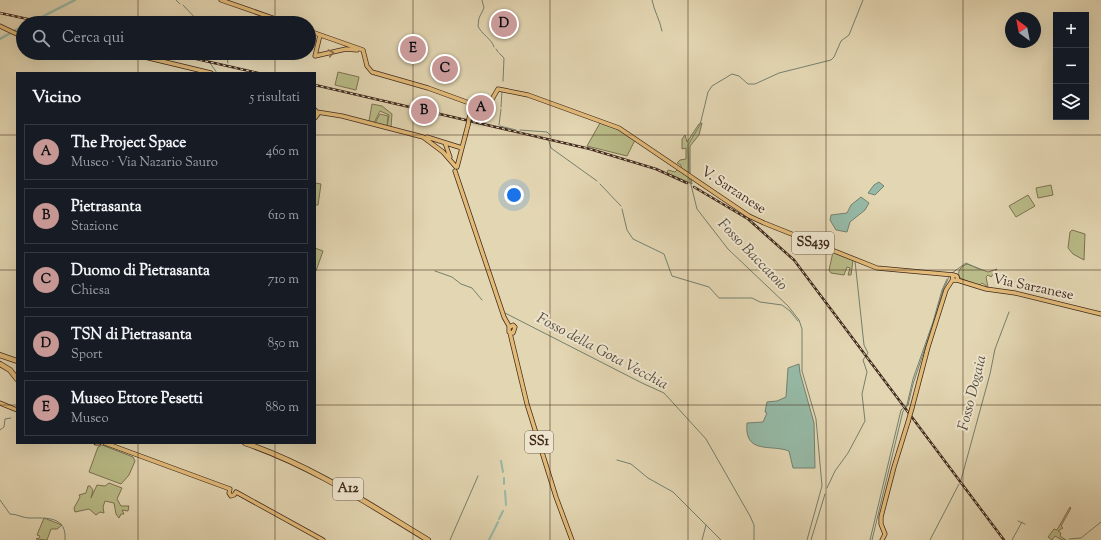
<!DOCTYPE html>
<html lang="it">
<head>
<meta charset="utf-8">
<style>
	body { margin:0; font-family:"Sorts Mill Goudy",serif; background:#20242c; color:#f1f3f6 }
	.controls { position:absolute; right:12px; top:12px; display:grid; overflow:hidden; border-radius:0px; box-shadow:0 4px 16px #0002 }
	.controls button { width:36px; height:36px; display:grid; place-items:center; padding:0; border:0; border-bottom:1px solid #363941; background:#171b24; color:#f1f3f6; font:20px sans-serif }
	.compass { position:absolute; left:1005px; top:12px; width:36px; height:36px; border-radius:50%; background:#171b24; box-shadow:0 4px 16px #0002; rotate:328deg }
	.you { position:absolute; left:514px; top:195px; width:14px; height:14px; margin:-10px; border:3px solid #fff; border-radius:50%; background:#1a73e8; box-shadow:0 0 0 6px #1a73e833 }
	.badge { display:grid; place-items:center; width:26px; height:26px; border-radius:50%; background:#c59692; color:#111; font-size:13px; font-weight:700 }
	.pin { position:absolute; translate:-50% -50%; border:2px solid #fff; box-shadow:0 1px 4px #0006 }
	.list { margin:0; padding:0; list-style:none }
	h2 { display:flex; justify-content:space-between; align-items:center; height:52px; margin:0; padding:0 16px; font-size:17px }
	h2 small { font-size:13px; font-weight:400; color:#9ea1a6 }
	.list li { display:grid; grid-template-columns:26px 1fr auto; gap:12px; align-items:center; box-sizing:border-box; height:56px; margin:0 8px 8px; padding:0 8px; border:1px solid #363941; border-radius:0px }
	.list b { display:block; font-size:15px; white-space:nowrap }
	.list p { margin:0; font-size:13px; white-space:nowrap; color:#9ea1a6 }
	.list em { font-size:13px; font-style:normal; color:#9ea1a6 }
	.icon { flex:none; width:22px; height:22px; fill:none; stroke:currentColor; stroke-width:2; stroke-linecap:round; stroke-linejoin:round }
	.map { position:relative; flex:none; width:1101px; height:540px; overflow:hidden }
	.search { position:absolute; background:#171b24; box-shadow:0 4px 16px #0002; left:16px; top:16px; width:300px; height:44px; display:flex; align-items:center; gap:10px; box-sizing:border-box; padding:0 14px; border-radius:22px; color:#9ea1a6; font-size:15px }
	.panel { position:absolute; background:#171b24; box-shadow:0 4px 16px #0002; left:16px; top:72px; width:300px; height:372px; border-radius:0px }
	.map>svg:first-child { display:block }
</style>
</head>
<body>
<div class="map">
<svg width="1101" height="540" viewBox="0 0 1101 540">
	<rect width="100%" height="100%" fill="#e3d6b2"/>
	<filter id="stains"><feTurbulence type="fractalNoise" baseFrequency=".005" numOctaves="4"/><feColorMatrix values="0 0 0 0 .2 0 0 0 0 .09 0 0 0 0 .02 0 0 0 .5 -.17"/></filter>
	<radialGradient id="worn" r=".72"><stop offset=".6" stop-color="#630" stop-opacity="0"/><stop offset="1" stop-color="#630" stop-opacity=".3"/></radialGradient>
	<path fill="#b9bc88" stroke="#7d7252" d="M338,72L359,77L356,90L335,85Z
		M372,104L382,106L392,114L391,128L387,127L389,115L380,111L374,123L369,121Z
		M380,114L388,116L387,126L375,123Z
		M600,123L617,129L635,140L627,156L587,146Z
		M702,123L699,135L690,146V175L681,169V165L677,163L680,160L686,159V148L682,149V139L685,135L687,142L699,124Z
		M678,169L691,178L692,184L667,173L668,170L675,172Z
		M315,183L321,184L318,205H315Z
		M1051,185L1053,195L1038,198L1036,188Z
		M1028,195L1035,206L1016,217L1009,206Z
		M1072,230L1085,234L1084,260L1073,254L1068,248L1070,232Z
		M315,248L323,251L316,271H315Z
		M833,252L853,260L851,275H848L850,268L847,267L844,275L831,273L829,270Z
		M967,264L988,272L997,269L991,277L988,275L986,277L988,287L982,283L979,286L960,278C956,272 961,266 967,264Z
		M102,445L133,457L135,461L129,475L121,484L89,472L98,447Z
		M109,483L122,488L117,499L121,506H129L128,511L122,510L124,514H121L119,518L116,514L114,503L105,501L103,507L104,513L100,512L96,515L89,509L75,512L74,508L80,497L79,495L86,493L88,486H90L93,490L91,498L97,485L105,486Z
		M1070,507L1071,508L1061,526L1063,528L1058,531L1061,533L1060,536L1066,540H1062L1055,536L1052,540L1048,537L1054,529L1057,530Z
		M44,518L62,525L57,529H51L47,540L36,539L39,538L40,536L37,535Z"/>
	<path fill="#96baa7" stroke="#74806f" d="M879,182L884,186L875,195L868,193L874,185Z
		M861,197L869,203L865,210L850,222L847,232L836,230L830,220L831,215L847,213L851,205Z
		M799,364L800,373L814,423L815,468H793L789,451C771,444 744,455 747,423L763,422L767,413L765,412L767,402L777,401L786,397L788,368Z"/>
	<g fill="none" stroke-linecap="round" stroke-linejoin="round">
		<path stroke="#74806f" stroke-width="1" d="M176,0L180,4
			M482,0L484,8L479,18L478,26C481,34 492,39 494,47
			M652,0C654,11 660,20 662,31
			M183,5L200,23
			M496,49L498,52
			M226,53L228,63
			M499,53L504,58L503,81
			M210,63L217,73
			M501,107L502,91
			M499,125L501,109
			M500,126L516,130
			M520,130L547,132L551,136
			M550,139L551,138
			M549,141L551,148L597,181
			M689,174L688,145L700,125L708,92L712,86L732,74L739,76L748,84H755L779,73L831,60L834,57L841,41L849,35L863,0
			M689,177L697,209L728,249L788,306L799,320L802,329V371L816,419L822,486L807,540
			M600,184L621,206
			M622,209L627,230L633,239L664,254L672,276L709,287L719,298H752L760,302L782,305L790,311L798,321
			M435,271L452,277L461,284L472,288L482,300
			M952,273L966,263L979,269
			M505,313L642,383L664,393L706,439L750,516L754,525V540
			M0,430L4,427L5,419L11,418
			M617,460L631,464L648,478L673,492L721,540
			M961,480L990,374L995,349L1009,312
			M827,488L835,471L848,453L865,421L862,394L867,372L863,360L868,353L864,345L855,261
			M0,500L10,514C17,514 23,518 29,518C47,518 67,516 65,540
			M1018,521L1025,524
			M1069,539L1081,538L1101,522
			M450,540L478,476
			M702,540L706,525
			M811,540L825,494
			M870,540L901,410L907,405L913,379L933,322L942,290L947,279
			M872,540L903,411L908,405L913,384L934,321L943,290L949,277
			M930,540L959,484
			M1012,540L1022,522"/>
		<path stroke="#96baa7" stroke-width="2" d="M501,461L503,472
			M504,478V484
			M505,491L506,505
			M499,519L503,511
			M489,540L498,522"/>
		<path stroke="#96baa7" stroke-width="2.5" d="M30,23L75,0
			M0,39L23,26"/>
		<g stroke="#41291c" stroke-width="5">
			<path id="major" d="M221,0L287,23
				M0,26L23,37
				M309,31L363,50L367,66L372,72L428,88L472,104
				M320,35L315,56L346,49L357,50
				M128,53L211,73
				M474,104L488,106L498,89L528,95L619,128L749,216L764,223L877,268L954,275
				M315,110L318,114L315,118
				M317,112L342,116L423,137L443,152L456,167
				M469,119L473,104
				M427,137L462,148
				M445,143L450,157
				M457,167L468,125
				M455,171L504,317L509,326V332L513,333L515,327L513,325L510,327
				M952.5 278a2.5 2.5 0 1 1 5 0a2.5 2.5 0 1 1-5 0Z
				M957,280L986,289L1015,293L1101,314
				M510,333L527,404L556,497L572,540
				M0,403L17,410
				M912,408L928,347L946,290L953,279
				M96,443H99
				M105,443L230,489
				M230,489L229,493L231,496L234,495L236,492
				M236,492L323,540
				M882,540L885,534L881,524V517L894,467L908,422"/>
		</g>
		<g stroke="#41291c" stroke-width="6">
			<path id="highway" d="M0,355L17,361
				M0,364L10,370L17,379
				M245,443C312,466 367,503 428,540"/>
		</g>
		<use href="#major" stroke="#e2bb79" stroke-width="3.5"/>
		<use href="#highway" stroke="#e2bb79" stroke-width="4.5"/>
		<g stroke="#41291c" stroke-width="2.5">
			<path id="rail" d="M0,13L46,23
				M170,53L258,73
				M315,85L590,149L656,169L687,183
				M694,187L748,219L794,260L1004,540"/>
		</g>
		<use href="#rail" stroke="#ede4cd" stroke-width="1" stroke-dasharray="3" stroke-linecap="butt"/>
		<g stroke="#41291c" stroke-width="5" stroke-linecap="butt">
			<path id="major-bridge" d="M468,125L469,119
				M908,422L912,408"/>
		</g>
		<use href="#major-bridge" stroke="#e2bb79" stroke-width="3.5"/>
	</g>
	<defs><path id="oneway-chevron" d="M-2-3.5L2.5 0L-2 3.5" fill="none" stroke-width="1.6" stroke-linecap="round" stroke-linejoin="round"/></defs>
	<use stroke="#896b46" href="#oneway-chevron" transform="translate(331 53) rotate(-13)"/>
	<path fill="none" stroke="#41291c" stroke-width="1" stroke-opacity="0.55" d="M138,0V23M275,0V23M413,0V540M550,0V540M688,0V540M826,0V540M963,0V540M138,53V73M275,53V73M0,135H17M315,135H1101M0,270H17M315,270H1101M0,405H17M315,405H1101M138,443V540M275,443V540"/>
	<g text-anchor="middle" dominant-baseline="central" stroke-width="4" stroke-linejoin="round" paint-order="stroke">
		<g fill="#ede4cd" stroke="#756151" stroke-width="1">
			<rect x="792" y="232" width="42" height="22" rx="3"/>
			<rect x="525" y="431" width="28" height="22" rx="3"/>
			<rect x="333" y="478" width="30" height="22" rx="3"/>
		</g>
		<g font-size="13" font-weight="bold" fill="#41291c">
			<text x="813" y="243">SS439</text>
			<text x="539" y="442">SS1</text>
			<text x="348" y="489">A12</text>
		</g>
		<g font-size="14" fill="#41291c" stroke="#ede4cd">
			<text transform="translate(733 191) rotate(33)">V. Sarzanese</text>
			<text transform="translate(1033 288) rotate(12)">Via Sarzanese</text>
		</g>
		<g font-size="15" font-style="italic" fill="#564d3f" stroke="#ede4cd">
			<text transform="translate(752 255) rotate(46)">Fosso Baccatoio</text>
			<text transform="translate(602 352) rotate(28)">Fosso della Gota Vecchia</text>
			<text transform="translate(973 393) rotate(-76)">Fosso Dogaia</text>
		</g>
	</g>
	<rect width="100%" height="100%" filter="url(#stains)"/>
	<rect width="100%" height="100%" fill="url(#worn)"/>
</svg>
<div class="controls">
<button>+</button>
<button>−</button>
<button><svg class="icon" aria-label="layers" viewBox="0 0 24 24"><path d="M12 4l9 5-9 5-9-5zM3 14l9 5 9-5"/></svg></button>
</div>
<svg class="compass" viewBox="-18 -18 36 36"><path d="M0-13l5 13h-10z" fill="#e53935"/><path d="M0 13l5-13h-10z" fill="#9ea1a6"/></svg>
<div class="you"></div>
<div class="pin badge" style="left:481px;top:108px">A</div>
<div class="pin badge" style="left:424px;top:111px">B</div>
<div class="pin badge" style="left:445px;top:69px">C</div>
<div class="pin badge" style="left:504px;top:24px">D</div>
<div class="pin badge" style="left:413px;top:49px">E</div>
<div class="search"><svg class="icon" aria-label="search" viewBox="0 0 24 24"><circle cx="10" cy="10" r="6"/><path d="M15 15l6 6"/></svg>Cerca qui</div>
<section class="panel">
<h2>Vicino<small>5 risultati</small></h2>
<ul class="list">
<li><span class="badge">A</span><div><b>The Project Space</b><p>Museo · Via Nazario Sauro</p></div><em>460 m</em></li>
<li><span class="badge">B</span><div><b>Pietrasanta</b><p>Stazione</p></div><em>610 m</em></li>
<li><span class="badge">C</span><div><b>Duomo di Pietrasanta</b><p>Chiesa</p></div><em>710 m</em></li>
<li><span class="badge">D</span><div><b>TSN di Pietrasanta</b><p>Sport</p></div><em>850 m</em></li>
<li><span class="badge">E</span><div><b>Museo Ettore Pesetti</b><p>Museo</p></div><em>880 m</em></li>
</ul>
</section>
</div>
</body>
</html>
